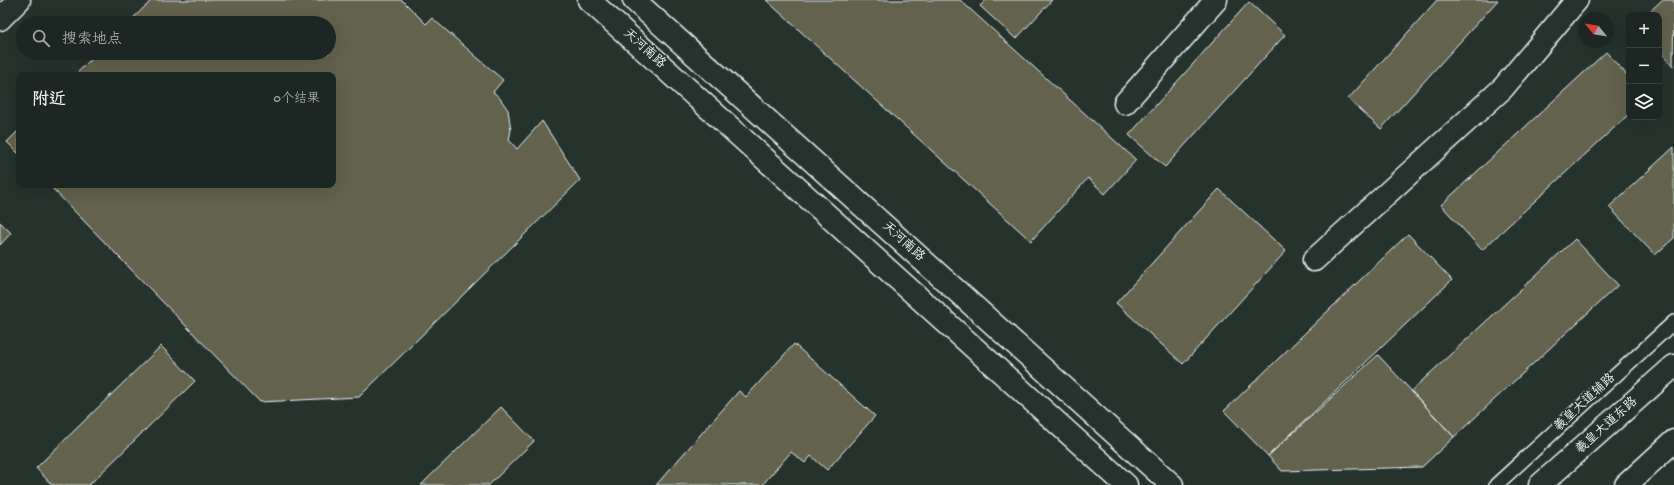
<!DOCTYPE html>
<html lang="zh">
<head>
<meta charset="utf-8">
<style>
	body { margin:0; font-family:"Gochi Hand","LXGW WenKai TC",sans-serif; background:#252e2a; color:#f1f3f6 }
	.controls { position:absolute; right:12px; top:12px; display:grid; overflow:hidden; border-radius:8px; box-shadow:0 4px 16px #0002 }
	.controls button { width:36px; height:36px; display:grid; place-items:center; padding:0; border:0; border-bottom:1px solid #3a4340; background:#1c2622; color:#f1f3f6; font:20px sans-serif }
	.compass { position:absolute; left:1578px; top:12px; width:36px; height:36px; border-radius:50%; background:#1c2622; box-shadow:0 4px 16px #0002; rotate:300deg }
	.list { margin:0; padding:0; list-style:none }
	h2 { display:flex; justify-content:space-between; align-items:center; height:52px; margin:0; padding:0 16px; font-size:17px }
	h2 small { font-size:13px; font-weight:400; color:#a0a5a5 }
	.icon { flex:none; width:22px; height:22px; fill:none; stroke:currentColor; stroke-width:2; stroke-linecap:round; stroke-linejoin:round }
	.map { position:relative; flex:none; width:1674px; height:485px; overflow:hidden }
	.search { position:absolute; background:#1c2622; box-shadow:0 4px 16px #0002; left:16px; top:16px; width:320px; height:44px; display:flex; align-items:center; gap:10px; box-sizing:border-box; padding:0 14px; border-radius:22px; color:#a0a5a5; font-size:15px }
	.panel { position:absolute; background:#1c2622; box-shadow:0 4px 16px #0002; left:16px; top:72px; width:320px; height:116px; border-radius:8px }
	.map>svg:first-child { display:block }
</style>
</head>
<body>
<div class="map">
<svg width="1674" height="485" viewBox="0 0 1674 485">
	<rect width="100%" height="100%" fill="#26332d"/>
	<filter id="ink" filterUnits="userSpaceOnUse"><feTurbulence type="fractalNoise" baseFrequency=".025" numOctaves="2"/><feDisplacementMap in="SourceGraphic" scale="8" xChannelSelector="R" yChannelSelector="G"/><feConvolveMatrix kernelMatrix="1 2 1 2 8 2 1 2 1" color-interpolation-filters="sRGB"/></filter>
	<g filter="url(#ink)">
		<path fill="#62624d" stroke="#e8f1f8" d="M152,0H402L426,24L432,18L503,80L493,92L499,97L508,110L511,130L509,140L517,149L542,121L580,180L359,397L260,402L49,185H333V75H75L97,53H329V23H128Z
			M766,0H960L1136,160L1105,194L1088,178L1031,241Z
			M986,0H1052L1016,39L980,6Z
			M1437,0H1498L1381,129L1348,99Z
			M1662,0H1674L1673,66L1659,50V15H1646Z
			M1249,2L1285,35L1165,167L1129,135Z
			M1606,52L1629,77V114L1482,250L1441,205Z
			M19,130V154L7,142Z
			M1674,147V238L1655,255L1609,207Z
			M1219,189L1286,251L1183,364L1116,303Z
			M0,222L11,233L0,245Z
			M1408,234L1452,280L1268,456L1224,411Z
			M1575,239L1618,285L1454,437L1411,391Z
			M794,344L875,416L827,470L811,456L805,463L791,452L762,485H656L739,391L746,397Z
			M161,346L195,381L89,485H52L36,468Z
			M1378,355L1454,437L1422,467L1282,471L1268,456Z
			M501,407L534,441L489,485H421Z"/>
		<g fill="none" stroke-linecap="round" stroke-linejoin="round">
			<g stroke="#e8f1f8" stroke-width="16">
				<path id="service" d="M1496,485L1674,322"/>
			</g>
			<g stroke="#e8f1f8" stroke-width="25">
				<path id="minor" d="M1125,103L1216,0
					M1314,260L1503,88L1577,0"/>
			</g>
			<g stroke="#e8f1f8" stroke-width="25">
				<path id="tertiary" d="M0,19L19,0"/>
			</g>
			<g stroke="#e8f1f8" stroke-width="25">
				<path id="primary" d="M589,0L1126,485
					M634,0L1172,485
					M1540,485L1674,366
					M1626,485L1674,441"/>
			</g>
			<use href="#service" stroke="#26332d" stroke-width="13"/>
			<use href="#minor" stroke="#26332d" stroke-width="22"/>
			<use href="#tertiary" stroke="#26332d" stroke-width="22"/>
			<use href="#primary" stroke="#26332d" stroke-width="22"/>
		</g>
	</g>
	<g text-anchor="middle" dominant-baseline="central" stroke-width="3.5" stroke-linejoin="round" paint-order="stroke">
		<g font-size="13" fill="#e8f1f8" stroke="#26332d">
			<text transform="translate(644 49) rotate(42)">天河南路</text>
			<text transform="translate(903 242) rotate(42)">天河南路</text>
			<text transform="translate(1585 403) rotate(-43)">羲皇大道辅路</text>
			<text transform="translate(1607 426) rotate(-42)">羲皇大道东路</text>
		</g>
	</g>
</svg>
<div class="controls">
<button>+</button>
<button>−</button>
<button><svg class="icon" aria-label="layers" viewBox="0 0 24 24"><path d="M12 4l9 5-9 5-9-5zM3 14l9 5 9-5"/></svg></button>
</div>
<svg class="compass" viewBox="-18 -18 36 36"><path d="M0-13l5 13h-10z" fill="#e53935"/><path d="M0 13l5-13h-10z" fill="#a0a5a5"/></svg>
<div class="search"><svg class="icon" aria-label="search" viewBox="0 0 24 24"><circle cx="10" cy="10" r="6"/><path d="M15 15l6 6"/></svg>搜索地点</div>
<section class="panel">
<h2>附近<small>0个结果</small></h2>
<ul class="list">
</ul>
</section>
</div>
</body>
</html>
